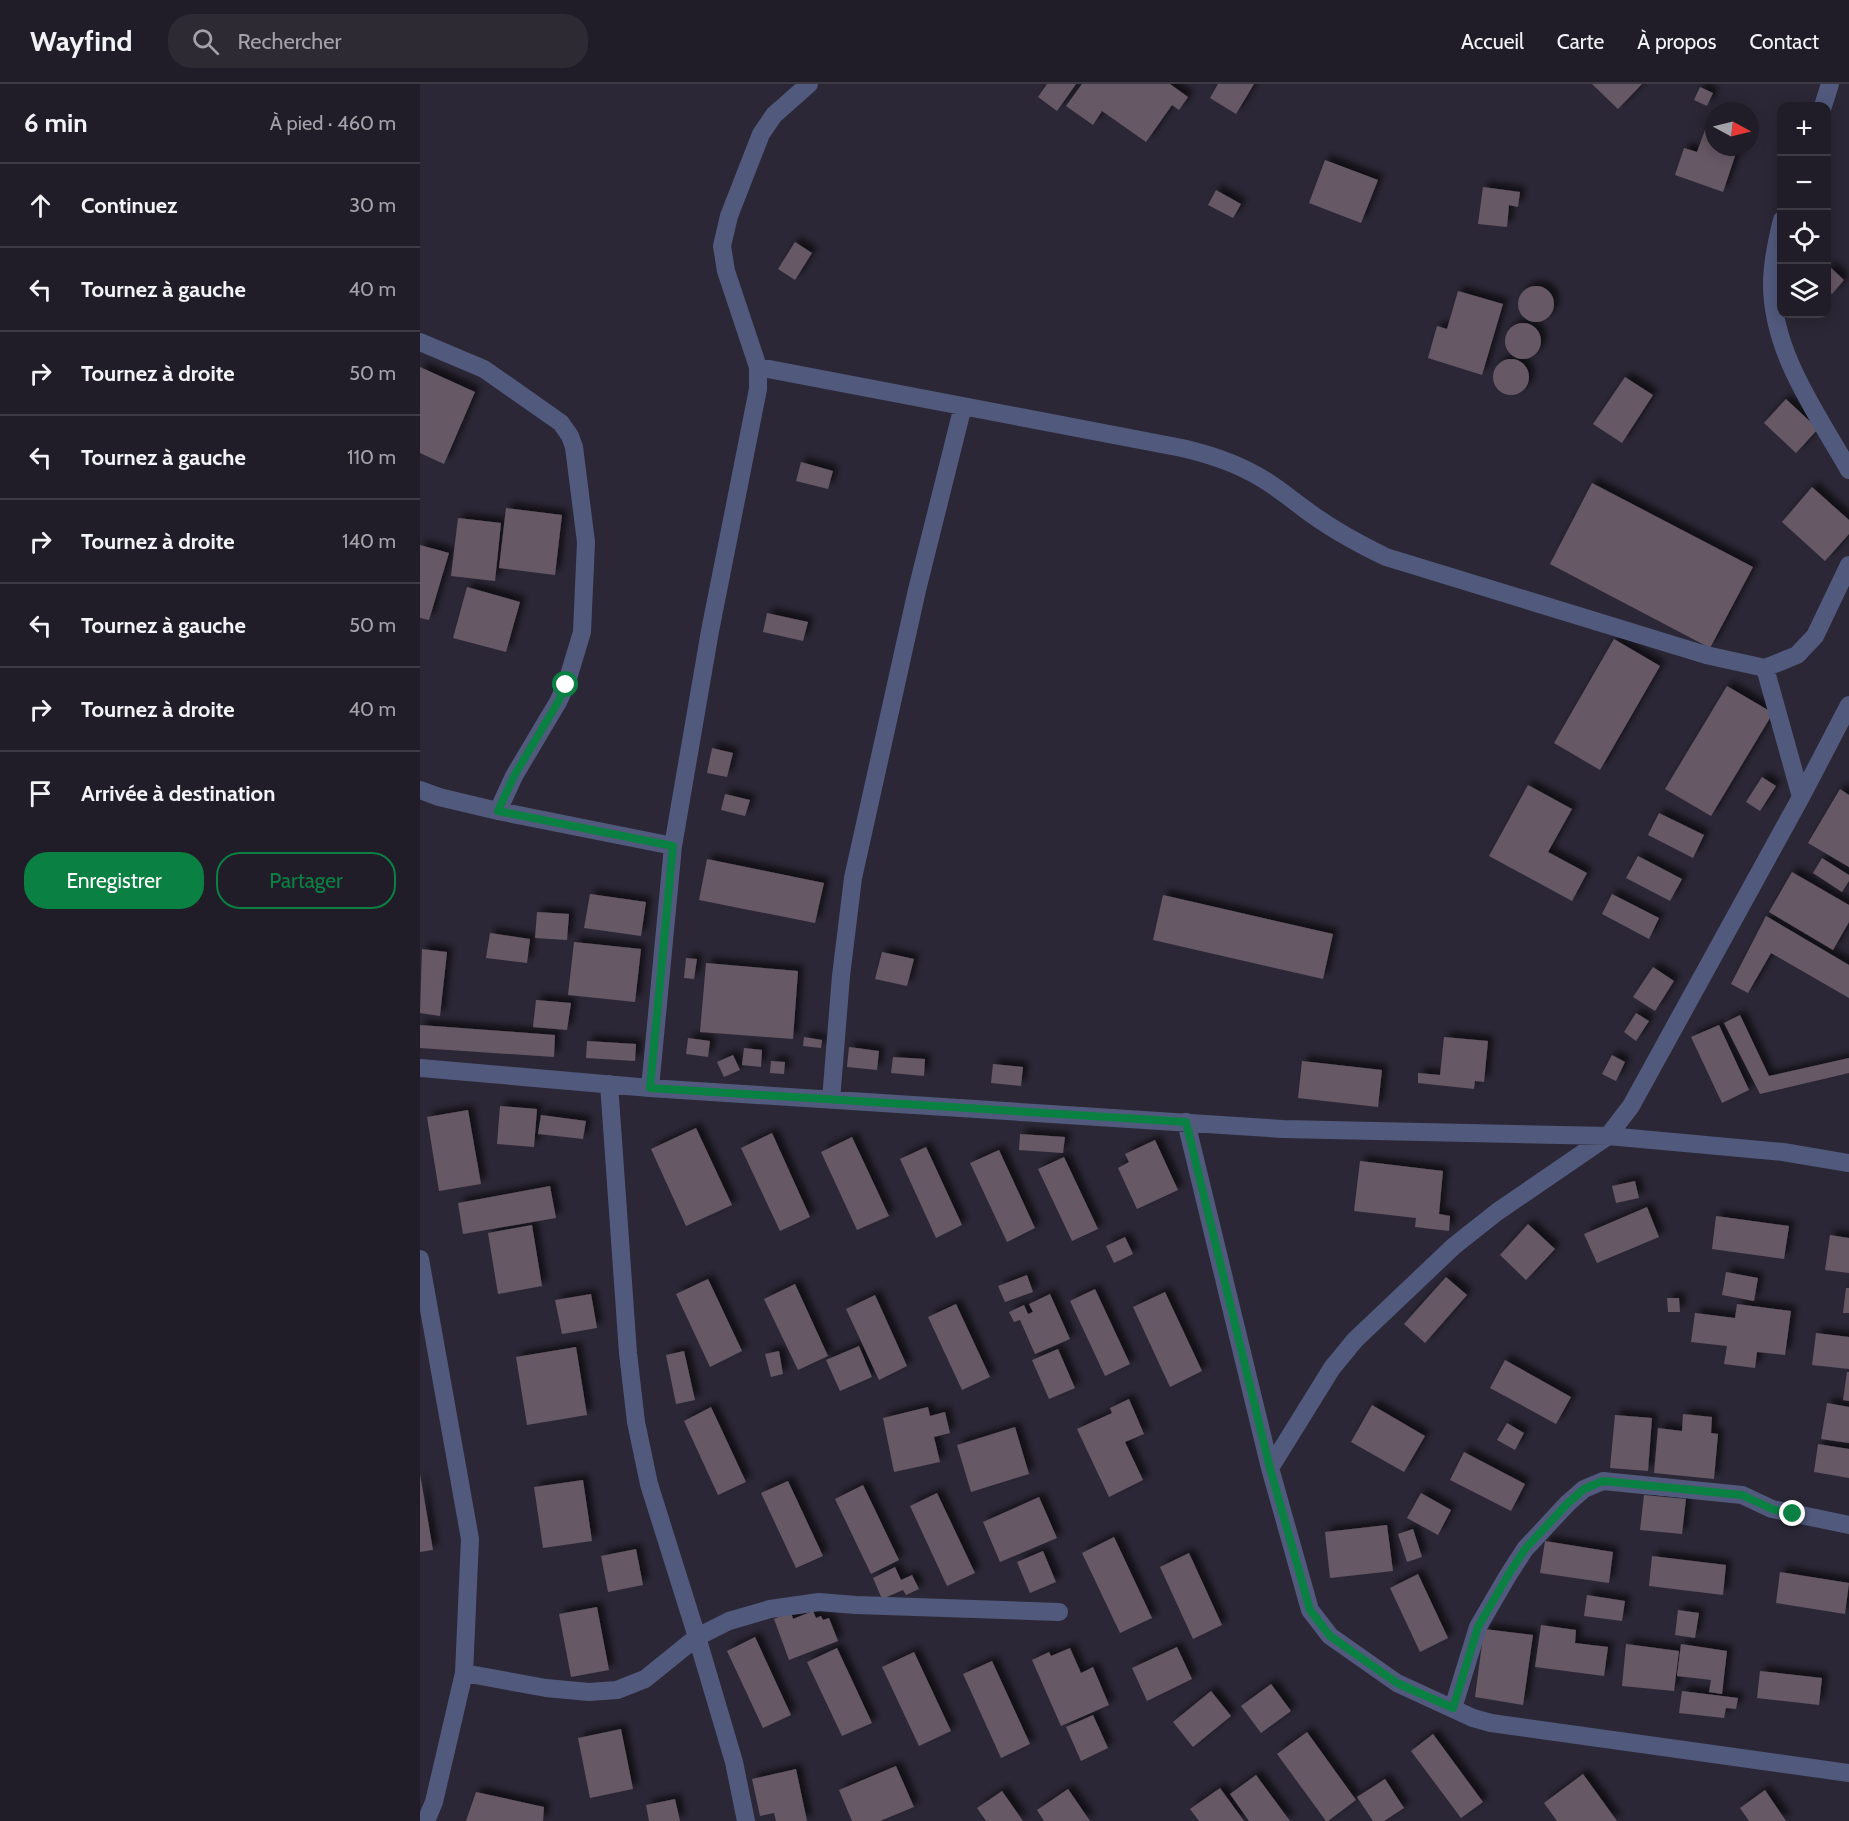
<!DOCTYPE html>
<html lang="fr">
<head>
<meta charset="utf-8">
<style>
	body { margin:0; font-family:Cabin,sans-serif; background:#2d2a34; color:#f1f3f6 }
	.controls { position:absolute; right:18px; top:18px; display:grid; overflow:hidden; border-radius:12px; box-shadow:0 3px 15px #0003 }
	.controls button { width:54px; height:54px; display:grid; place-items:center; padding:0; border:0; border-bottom:2px solid #3e3b45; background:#211d28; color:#f1f3f6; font:30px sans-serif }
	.compass { position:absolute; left:1285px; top:18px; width:54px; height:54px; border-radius:50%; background:#211d28; box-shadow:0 3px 15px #0003; rotate:97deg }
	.stop { position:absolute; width:18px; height:18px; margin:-14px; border:4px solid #0b8043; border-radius:50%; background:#fff }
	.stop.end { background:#0b8043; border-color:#fff; box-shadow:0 2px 6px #0008 }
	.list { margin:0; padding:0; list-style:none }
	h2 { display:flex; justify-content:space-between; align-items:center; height:78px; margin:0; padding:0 24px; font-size:26px }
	h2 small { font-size:20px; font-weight:400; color:#a2a2a8 }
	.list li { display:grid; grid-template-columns:39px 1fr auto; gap:18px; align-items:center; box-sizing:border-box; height:84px; padding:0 24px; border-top:2px solid #3e3b45 }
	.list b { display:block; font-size:22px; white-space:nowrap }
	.list em { font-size:20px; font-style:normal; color:#a2a2a8 }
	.actions { display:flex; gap:12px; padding:18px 24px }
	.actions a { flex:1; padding:14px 0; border:2px solid #0b8043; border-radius:24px; text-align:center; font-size:21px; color:#0b8043 }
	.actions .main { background:#0b8043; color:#fff }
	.icon { flex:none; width:33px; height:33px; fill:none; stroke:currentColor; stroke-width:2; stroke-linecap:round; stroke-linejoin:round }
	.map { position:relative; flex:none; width:1429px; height:1737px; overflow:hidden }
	header { display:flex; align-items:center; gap:36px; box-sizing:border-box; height:84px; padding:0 30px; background:#211d28; border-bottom:2px solid #3e3b45 }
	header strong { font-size:28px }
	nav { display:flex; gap:33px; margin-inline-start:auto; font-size:21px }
	.search { width:420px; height:54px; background:#2d2a34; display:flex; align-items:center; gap:15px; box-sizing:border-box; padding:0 21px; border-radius:24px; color:#a2a2a8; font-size:22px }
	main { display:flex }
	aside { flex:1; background:#211d28 }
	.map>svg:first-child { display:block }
</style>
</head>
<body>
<header>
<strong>Wayfind</strong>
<div class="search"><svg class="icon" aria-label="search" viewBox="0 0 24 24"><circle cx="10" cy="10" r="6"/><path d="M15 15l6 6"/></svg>Rechercher</div>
<nav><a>Accueil</a><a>Carte</a><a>À propos</a><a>Contact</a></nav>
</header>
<main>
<aside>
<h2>6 min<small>À pied · 460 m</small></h2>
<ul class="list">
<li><svg class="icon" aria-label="ahead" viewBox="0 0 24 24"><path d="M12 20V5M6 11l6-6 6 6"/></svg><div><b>Continuez</b></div><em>30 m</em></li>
<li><svg class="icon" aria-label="left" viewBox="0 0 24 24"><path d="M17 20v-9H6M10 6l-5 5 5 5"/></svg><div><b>Tournez à gauche</b></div><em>40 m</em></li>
<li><svg class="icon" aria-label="right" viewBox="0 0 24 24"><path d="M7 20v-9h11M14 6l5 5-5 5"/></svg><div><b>Tournez à droite</b></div><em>50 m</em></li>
<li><svg class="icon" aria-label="left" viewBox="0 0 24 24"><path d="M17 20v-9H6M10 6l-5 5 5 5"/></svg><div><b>Tournez à gauche</b></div><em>110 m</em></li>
<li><svg class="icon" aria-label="right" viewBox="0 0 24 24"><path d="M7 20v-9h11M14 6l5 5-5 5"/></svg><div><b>Tournez à droite</b></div><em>140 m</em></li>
<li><svg class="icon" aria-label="left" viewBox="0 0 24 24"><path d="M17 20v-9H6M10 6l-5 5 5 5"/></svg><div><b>Tournez à gauche</b></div><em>50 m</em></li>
<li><svg class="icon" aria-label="right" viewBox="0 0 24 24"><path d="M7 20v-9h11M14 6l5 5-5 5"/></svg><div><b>Tournez à droite</b></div><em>40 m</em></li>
<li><svg class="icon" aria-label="arrive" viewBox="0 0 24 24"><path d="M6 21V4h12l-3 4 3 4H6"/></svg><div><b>Arrivée à destination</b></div></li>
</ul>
<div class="actions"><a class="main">Enregistrer</a><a>Partager</a></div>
</aside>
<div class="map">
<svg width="1429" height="1737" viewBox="0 0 1429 1737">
	<defs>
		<filter id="shadow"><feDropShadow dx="5.5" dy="-5.5" stdDeviation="3" flood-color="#0009"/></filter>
	</defs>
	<rect width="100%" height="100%" fill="#2c2736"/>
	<path fill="#665865" filter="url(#shadow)" d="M627,0H656L637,27L618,13Z
		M662,0H750L768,13L759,26L752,21L726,58L682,27L673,41L646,22Z
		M798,0H834L816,30L790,14Z
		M1172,0H1222L1198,25Z
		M1280,3L1293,9L1287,22L1274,16Z
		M1285,46L1294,50V63H1318L1303,108L1255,91L1264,64L1277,68Z
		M905,76L958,96L941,139L889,119Z
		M1063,103L1100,108L1098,123L1089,121L1087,143L1058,140Z
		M796,106L821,120L813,134L788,121Z
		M375,158L392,169L375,196L358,185Z
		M1410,183L1424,196L1412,210L1406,205V187Z
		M1098 220a18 18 0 1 1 36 0a18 18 0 1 1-36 0Z
		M1038,207L1083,220L1062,291L1008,274L1017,242L1027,245Z
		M1085 257a18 18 0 1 1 36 0a18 18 0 1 1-36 0Z
		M1073 293a18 18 0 1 1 36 0a18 18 0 1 1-36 0Z
		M0,283L55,308L24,380L0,369Z
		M1205,293L1233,311L1202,359L1173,340Z
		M1366,315L1398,345L1376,369L1344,339Z
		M381,378L413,387L408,405L376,397Z
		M1172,399L1333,483L1290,564L1130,480Z
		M1392,403L1429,436V450L1405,477L1362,438Z
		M86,424L142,431L135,491L79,484Z
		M38,434L81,439L75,497L31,492Z
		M0,461L29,469L9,536L0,534Z
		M47,503L100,518L86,568L33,554Z
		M347,529L388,538L383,557L343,548Z
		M1194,555L1240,582L1180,686L1134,659Z
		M1307,602L1353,629L1291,732L1245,705Z
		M292,664L313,669L307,693L287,689Z
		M1342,693L1356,702L1340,727L1326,718Z
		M1108,701L1152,725L1128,768L1167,789L1152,817L1069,772Z
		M1420,705L1429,711V783L1388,759Z
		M305,710L330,716L325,732L301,726Z
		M1239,729L1284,751L1273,774L1228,751Z
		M1218,772L1262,795L1250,817L1206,794Z
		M1402,774L1429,791V797L1422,808L1393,789Z
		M287,775L404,799L395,839L279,816Z
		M1372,788L1429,821V838L1413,866L1349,828Z
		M170,810L226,818L221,852L164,844Z
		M1192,810L1239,834L1229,855L1182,830Z
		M743,811L913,850L903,895L733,856Z
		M117,828L149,830L147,856L115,854Z
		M1346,832L1429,881V914L1351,869L1328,909L1311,900Z
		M70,849L110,855L107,879L66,874Z
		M154,858L221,865L215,918L148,911Z
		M2,865L27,868L20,932L0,929Z
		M462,868L494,875L487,902L455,895Z
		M266,874L277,875L274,895L264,894Z
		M286,879L378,887L373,955L280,948Z
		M1233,883L1254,897L1235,927L1213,913Z
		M116,916L151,919L147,946L113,943Z
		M1216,929L1229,937L1216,957L1204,948Z
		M1320,931L1349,992L1429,974V989L1340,1010L1304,939Z
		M0,941L135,951L134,973L0,964Z
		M1299,941L1329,1006L1302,1019L1271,953Z
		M384,953L402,956L401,964L383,962Z
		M1024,953L1068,957L1064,998L1055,997L1054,1005L998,999V989L1020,991Z
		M268,954L290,957L288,973L266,970Z
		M167,957L216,960L215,977L166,974Z
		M429,963L459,967L457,986L427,983Z
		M324,964L342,966L341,983L322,981Z
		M313,971L320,986L304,993L297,978Z
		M1192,971L1205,978L1196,997L1182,990Z
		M473,973L505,975L504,992L471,989Z
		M351,977L365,978L364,990L350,989Z
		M882,977L962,986L958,1023L878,1014Z
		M573,980L603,983L601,1002L571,999Z
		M80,1022L117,1025L114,1063L77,1060Z
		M48,1026L61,1100L19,1107L7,1033Z
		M121,1031L166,1037L163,1055L118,1050Z
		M276,1044L312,1121L266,1142L231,1065Z
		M352,1049L390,1133L360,1147L321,1064Z
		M600,1050L645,1053L643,1069L599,1066Z
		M432,1053L469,1132L437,1146L401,1068Z
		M735,1056L758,1106L717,1125L698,1084L709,1078L705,1070Z
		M506,1063L542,1141L516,1154L480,1075Z
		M579,1066L615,1144L587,1158L550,1079Z
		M644,1073L678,1145L652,1157L618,1085Z
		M940,1077L1023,1087L1019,1130L1030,1132L1029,1147L995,1143L996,1134L934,1127Z
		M1215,1097L1219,1114L1196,1119L1192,1102Z
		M130,1102L136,1134L43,1150L38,1119Z
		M1227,1123L1239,1153L1177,1179L1164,1150Z
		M1296,1132L1369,1142L1364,1175L1292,1165Z
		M1108,1140L1135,1165L1106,1196L1080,1171Z
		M112,1141L122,1202L78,1210L68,1149Z
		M1410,1151L1429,1154V1189L1405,1186Z
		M705,1153L713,1170L694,1179L686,1162Z
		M1306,1188L1338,1194L1334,1217L1302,1211Z
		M607,1191L613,1208L585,1218L578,1202Z
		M1026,1193L1047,1211L1005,1259L984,1240Z
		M288,1195L322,1267L290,1283L256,1210Z
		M375,1200L408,1272L378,1286L344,1215Z
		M1426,1204H1429V1229H1423Z
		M675,1205L710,1280L685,1292L650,1217Z
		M745,1208L782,1287L750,1303L713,1223Z
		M171,1210L177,1244L142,1250L135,1216Z
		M630,1210L650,1255L615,1270L600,1236L594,1238L589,1228L604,1221L608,1230L613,1228L609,1220Z
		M455,1211L487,1282L459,1296L426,1225Z
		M1247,1214H1259L1260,1228H1248Z
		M536,1220L570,1293L542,1306L508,1233Z
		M1317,1220L1371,1227L1365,1271L1337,1268L1335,1284L1304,1280L1307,1262L1271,1258L1275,1229L1315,1234Z
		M1396,1249L1429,1253V1285L1392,1281Z
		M439,1262L452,1293L420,1307L406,1276Z
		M156,1263L167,1331L107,1341L96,1273Z
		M638,1265L655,1304L629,1315L612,1276Z
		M264,1267L275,1316L256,1320L246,1271Z
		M359,1267L363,1290L351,1293L345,1270Z
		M1085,1276L1151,1313L1136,1340L1070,1304Z
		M1427,1288H1429V1317L1423,1316Z
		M709,1315L724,1350L705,1358L723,1396L689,1413L657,1345L692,1329L690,1324Z
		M1407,1319L1429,1323V1359L1401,1355Z
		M952,1321L1005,1352L984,1388L931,1358Z
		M291,1323L326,1398L298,1411L264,1337Z
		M508,1323L510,1332L525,1328L530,1349L514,1353L520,1378L474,1388L463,1334Z
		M1263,1330L1292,1333L1291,1349L1298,1350L1294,1395L1234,1389L1238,1344L1262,1347Z
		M1195,1331L1232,1334L1228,1387L1190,1384Z
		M1087,1339L1104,1349L1095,1366L1077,1356Z
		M595,1343L609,1390L551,1408L537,1361Z
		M1398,1360L1429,1365V1394L1394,1388Z
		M1044,1368L1105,1400L1091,1427L1030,1396Z
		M0,1390L13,1466L0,1468Z
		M163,1396L172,1457L123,1464L114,1403Z
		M368,1397L403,1472L376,1484L341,1409Z
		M443,1401L479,1476L451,1490L415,1415Z
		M517,1409L555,1489L527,1502L490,1422Z
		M1001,1409L1031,1426L1018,1451L987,1434Z
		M1224,1411L1266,1415L1262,1450L1220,1446Z
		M619,1413L637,1454L580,1478L563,1438Z
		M967,1441L973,1487L910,1494L905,1448Z
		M993,1445L1002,1473L987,1478L978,1450Z
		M694,1453L732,1534L700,1549L662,1469Z
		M1125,1457L1193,1468L1189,1499L1120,1489Z
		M216,1465L223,1501L188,1508L181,1472Z
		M623,1467L636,1498L610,1509L597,1478Z
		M769,1469L802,1541L773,1555L740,1483Z
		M1232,1472L1306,1481L1303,1511L1229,1502Z
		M475,1483L481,1496L492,1491L499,1505L486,1511L483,1506L462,1515L453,1494Z
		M1360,1488L1429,1499L1425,1530L1356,1519Z
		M998,1490L1028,1554L1000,1568L970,1504Z
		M1167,1511L1205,1517L1202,1537L1164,1532Z
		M177,1523L189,1586L151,1593L139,1530Z
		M1258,1526L1279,1529L1275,1554L1255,1551Z
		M393,1527L396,1534L401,1532L403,1536L409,1534L418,1557L369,1576L354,1535L371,1528L373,1535Z
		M1121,1541L1156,1546L1155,1559L1188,1563L1184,1592L1115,1583Z
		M1064,1545L1113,1551L1103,1621L1055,1613Z
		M335,1553L371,1631L343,1644L307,1567Z
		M1206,1560L1259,1567L1254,1607L1202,1602Z
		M1261,1560L1307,1567L1302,1610L1289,1608L1291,1596L1257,1592Z
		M757,1563L772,1595L727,1617L712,1584Z
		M417,1564L452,1639L422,1652L387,1578Z
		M650,1564L661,1589L673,1583L689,1621L641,1642L612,1576L629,1568L631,1572Z
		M494,1568L531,1647L499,1662L462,1583Z
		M572,1577L610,1660L581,1674L543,1590Z
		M1340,1587L1402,1594L1399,1621L1337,1614Z
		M851,1600L871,1627L841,1649L821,1622Z
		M791,1607L811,1632L773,1663L753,1638Z
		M1262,1607L1318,1614L1316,1625L1306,1624L1304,1634L1259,1629Z
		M673,1631L688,1664L661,1677L646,1643Z
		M201,1645L213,1705L170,1714L158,1654Z
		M887,1648L936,1716L908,1737H906L857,1670Z
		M1013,1650L1063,1718L1041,1734L991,1667Z
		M476,1682L494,1723L460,1737H432L419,1706Z
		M376,1685L387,1737H356L354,1729L340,1732L332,1695Z
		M1163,1690L1197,1737H1137L1124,1719Z
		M836,1691L870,1737H829L810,1710Z
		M965,1695L984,1724L964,1737H953L937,1713Z
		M800,1704L824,1737H779L770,1725Z
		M648,1705L670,1737H624L617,1726Z
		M1345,1706L1366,1737H1329L1320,1724Z
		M582,1707L603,1737H566L557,1724Z
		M56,1708L124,1723L123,1737H46Z
		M255,1715L260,1737H229L226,1721Z"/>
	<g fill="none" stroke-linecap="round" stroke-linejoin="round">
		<path stroke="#515a7d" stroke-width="18" d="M1403,22L1410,0
			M1362,136C1357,156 1352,178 1352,200C1352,268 1396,328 1429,386
			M0,258L64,285L141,339L150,352L154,363L166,458L162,548L146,601L138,618L94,692L78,727
			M338,283L762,364C788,370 813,378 836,391C853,400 867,412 882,423C908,443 937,459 966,473L1286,571L1345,584
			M0,706L19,713L78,727L253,762
			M1381,713L1345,584L1377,571L1395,552L1429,481
			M0,984L230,1004L863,1045L1188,1052L1363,1068L1429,1079
			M189,1000L208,1269L216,1338L229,1400L277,1553L314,1678L326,1737
			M230,1004L253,762L290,547L338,305V283L306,187L302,162L309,132L341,50L354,31L389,0
			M411,1016L421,892L433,794L497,506L543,322
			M766,1038L850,1384L890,1526L910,1552L977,1599L1053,1634L1071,1639L1429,1689
			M0,1175L50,1455L44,1589L14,1718L6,1737
			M850,1384L912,1284L935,1256L1034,1162L1077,1128L1188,1052L1211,1022L1381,713L1429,621
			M44,1589L126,1604L169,1608L197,1606L225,1595L277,1553L309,1537L350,1525L399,1518L436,1521L639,1528
			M1033,1624L1058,1543L1087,1493L1105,1465L1148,1419L1164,1405L1183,1397L1322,1411L1352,1425L1429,1441"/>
	</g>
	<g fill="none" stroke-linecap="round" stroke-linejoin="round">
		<path stroke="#0b8043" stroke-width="8" d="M146,601L138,618L94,692L78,727L253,762L230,1004L766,1038L850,1384L890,1526L910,1552L977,1599L1033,1624L1058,1543L1087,1493L1105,1465L1148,1419L1164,1405L1183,1397L1322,1411L1352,1425L1373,1430"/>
	</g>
</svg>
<div class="controls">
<button>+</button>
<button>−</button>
<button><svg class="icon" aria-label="locate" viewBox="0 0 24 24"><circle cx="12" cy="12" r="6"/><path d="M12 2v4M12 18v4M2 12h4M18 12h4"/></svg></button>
<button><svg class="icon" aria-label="layers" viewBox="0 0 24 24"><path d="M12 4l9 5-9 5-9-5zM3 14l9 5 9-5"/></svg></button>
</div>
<svg class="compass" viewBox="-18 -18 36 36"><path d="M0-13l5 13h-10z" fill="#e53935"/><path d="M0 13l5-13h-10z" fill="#a2a2a8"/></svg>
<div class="stop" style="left:146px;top:601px"></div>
<div class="stop end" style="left:1373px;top:1430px"></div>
</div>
</main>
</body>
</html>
